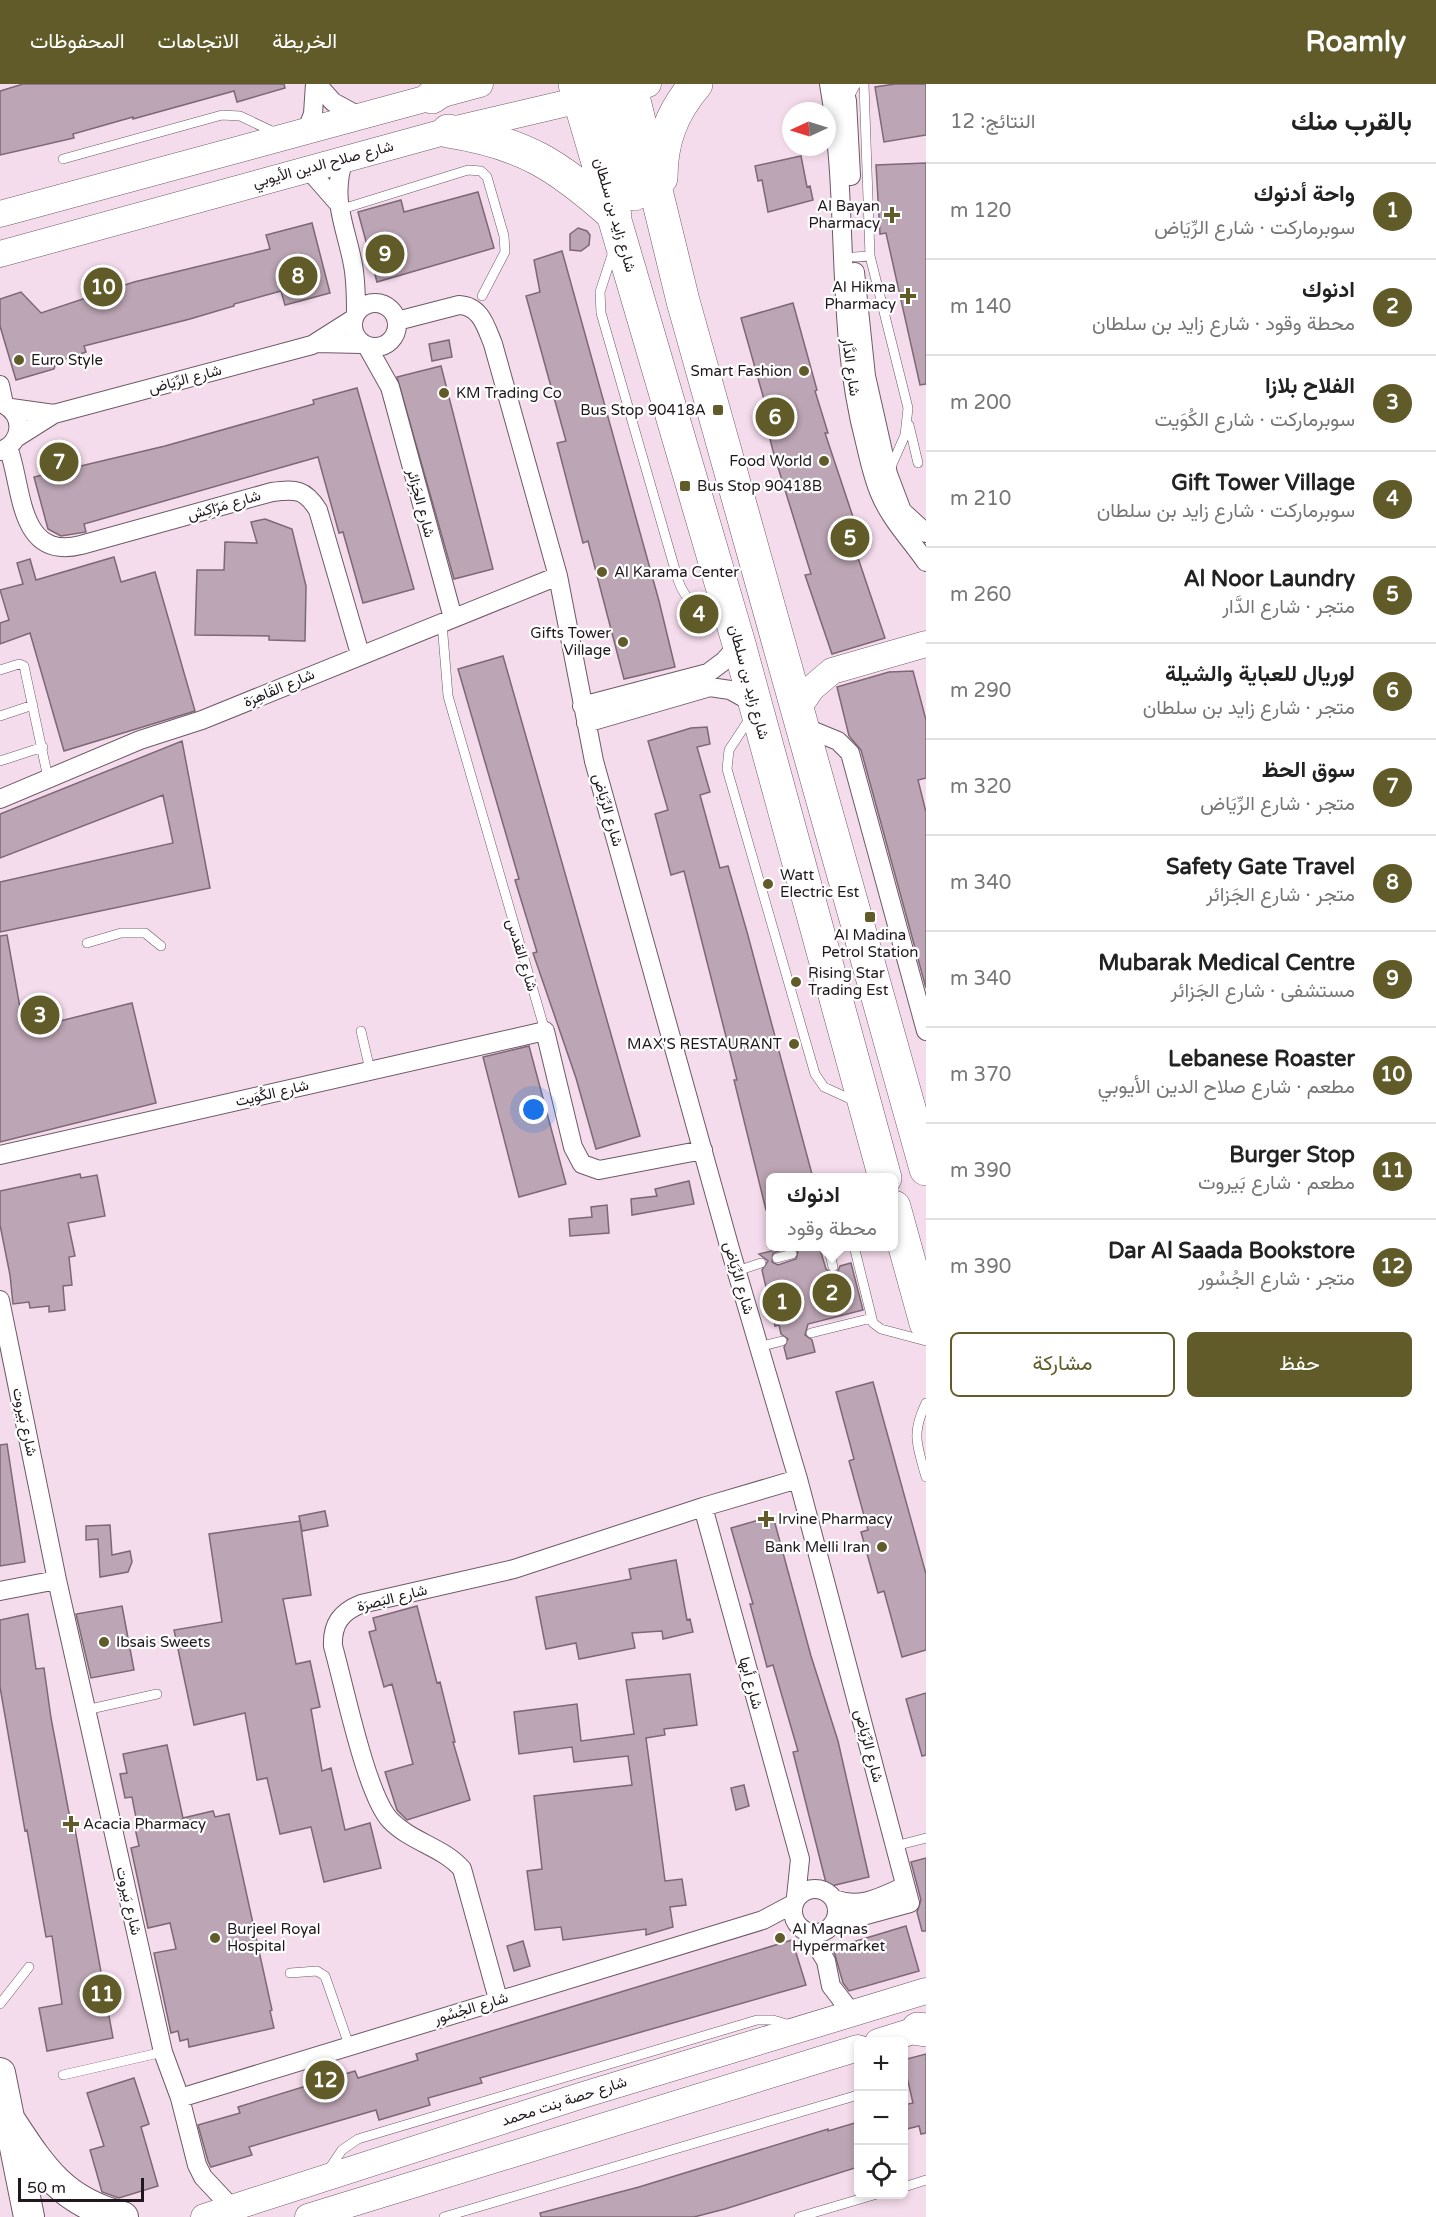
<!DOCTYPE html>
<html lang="ar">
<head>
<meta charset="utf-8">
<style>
	body { margin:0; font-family:"Varela Round",Vazirmatn,sans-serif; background:#f2f2f2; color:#222; direction:rtl }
	.controls { position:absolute; right:18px; bottom:18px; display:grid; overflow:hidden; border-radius:9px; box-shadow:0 3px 9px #0003 }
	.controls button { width:54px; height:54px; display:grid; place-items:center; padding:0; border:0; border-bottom:2px solid #e0e0e0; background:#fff; color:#222; font:30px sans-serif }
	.compass { position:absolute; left:782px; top:18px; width:54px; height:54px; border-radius:50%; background:#fff; box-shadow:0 3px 9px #0003; rotate:266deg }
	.scale { position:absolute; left:18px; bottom:15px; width:126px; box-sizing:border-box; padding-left:6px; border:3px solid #20181d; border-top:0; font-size:16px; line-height:21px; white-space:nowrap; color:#20181d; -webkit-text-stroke:4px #fff; paint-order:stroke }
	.you { position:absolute; left:534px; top:1026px; width:21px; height:21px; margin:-15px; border:4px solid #fff; border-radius:50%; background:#1a73e8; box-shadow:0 0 0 9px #1a73e833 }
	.badge { display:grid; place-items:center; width:39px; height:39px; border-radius:50%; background:#605b28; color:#fff; font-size:20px; font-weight:700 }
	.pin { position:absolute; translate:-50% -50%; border:3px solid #fff; box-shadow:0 2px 6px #0006 }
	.popup { position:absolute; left:766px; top:1089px; width:132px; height:78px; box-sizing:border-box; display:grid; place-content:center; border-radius:9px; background:#fff; filter:drop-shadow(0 2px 4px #0005); font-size:20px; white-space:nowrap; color:#767676 }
	.popup b { font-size:22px; color:#222 }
	.popup::after { content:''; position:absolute; left:50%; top:100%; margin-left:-12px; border:12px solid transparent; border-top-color:#fff }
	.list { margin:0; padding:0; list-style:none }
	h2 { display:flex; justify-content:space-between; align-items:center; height:78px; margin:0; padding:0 24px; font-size:26px }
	h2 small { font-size:20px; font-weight:400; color:#767676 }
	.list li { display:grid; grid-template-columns:39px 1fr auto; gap:18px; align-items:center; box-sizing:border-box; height:96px; padding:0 24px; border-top:2px solid #e0e0e0 }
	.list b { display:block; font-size:22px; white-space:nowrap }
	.list p { margin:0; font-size:20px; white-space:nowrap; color:#767676 }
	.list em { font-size:20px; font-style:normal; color:#767676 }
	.actions { display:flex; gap:12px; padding:18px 24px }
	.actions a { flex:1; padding:14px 0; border:2px solid #605b28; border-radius:9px; text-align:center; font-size:21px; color:#605b28 }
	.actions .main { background:#605b28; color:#fff }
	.icon { flex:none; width:33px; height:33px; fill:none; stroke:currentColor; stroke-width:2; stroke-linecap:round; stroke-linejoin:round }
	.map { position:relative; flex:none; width:926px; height:2133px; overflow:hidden; direction:ltr }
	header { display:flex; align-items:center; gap:36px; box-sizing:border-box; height:84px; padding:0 30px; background:#605b28; color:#fff }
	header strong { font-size:28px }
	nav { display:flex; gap:33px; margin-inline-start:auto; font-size:21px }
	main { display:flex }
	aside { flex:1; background:#fff }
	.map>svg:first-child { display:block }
</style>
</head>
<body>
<header>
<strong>Roamly</strong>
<nav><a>الخريطة</a><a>الاتجاهات</a><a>المحفوظات</a></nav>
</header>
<main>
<aside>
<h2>بالقرب منك<small>النتائج: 12</small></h2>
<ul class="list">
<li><span class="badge">1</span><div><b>واحة أدنوك</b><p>سوبرماركت · شارع الرِّيَاض</p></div><em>120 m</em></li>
<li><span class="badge">2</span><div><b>ادنوك</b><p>محطة وقود · شارع زايد بن سلطان</p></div><em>140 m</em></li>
<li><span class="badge">3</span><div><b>الفلاح بلازا</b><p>سوبرماركت · شارع الكُوَيت</p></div><em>200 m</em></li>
<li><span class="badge">4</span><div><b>Gift Tower Village</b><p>سوبرماركت · شارع زايد بن سلطان</p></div><em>210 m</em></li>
<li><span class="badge">5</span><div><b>Al Noor Laundry</b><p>متجر · شارع الدَّار</p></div><em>260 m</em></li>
<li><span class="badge">6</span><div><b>لوريال للعباية والشيلة</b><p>متجر · شارع زايد بن سلطان</p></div><em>290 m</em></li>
<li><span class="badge">7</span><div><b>سوق الحظ</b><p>متجر · شارع الرِّيَاض</p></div><em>320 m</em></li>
<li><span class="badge">8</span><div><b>Safety Gate Travel</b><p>متجر · شارع الجَزائر</p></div><em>340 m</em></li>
<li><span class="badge">9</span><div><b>Mubarak Medical Centre</b><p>مستشفى · شارع الجَزائر</p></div><em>340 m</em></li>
<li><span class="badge">10</span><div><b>Lebanese Roaster</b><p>مطعم · شارع صلاح الدين الأيوبي</p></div><em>370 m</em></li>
<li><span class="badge">11</span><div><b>Burger Stop</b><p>مطعم · شارع بَيروت</p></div><em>390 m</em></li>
<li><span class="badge">12</span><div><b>Dar Al Saada Bookstore</b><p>متجر · شارع الجُسُور</p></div><em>390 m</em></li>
</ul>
<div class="actions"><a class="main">حفظ</a><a>مشاركة</a></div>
</aside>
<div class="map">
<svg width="926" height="2133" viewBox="0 0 926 2133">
	<rect width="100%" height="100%" fill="#f5dcec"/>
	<path fill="#bca5b4" stroke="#7d6876" stroke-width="1.5" fill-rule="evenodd" d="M23,0H284L285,4L237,18L234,7L133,35V33L73,50L74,54L0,71V7Z
		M895,0H926V51L884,58L875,3Z
		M801,72L807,103L810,102L813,116L768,128L762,96L758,97L755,82Z
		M926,79V300L920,301L886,149L880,150L876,81Z
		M478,108L494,164L377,198L358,128L401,116L404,128Z
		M312,139L330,209L285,221L281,207L234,220V222L190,235L84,262L86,268L56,278L54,285L16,296L0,242V215L21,208L41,229L134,198L270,165L266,151Z
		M578,144L587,147L590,151L589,161L581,167L570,166V150Z
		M562,167L659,517L675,583L624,595L588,457L583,459L557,359L566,357L526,212L540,208L534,176Z
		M793,219L817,306L815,307L828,349H825L862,460L854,462L885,554L832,570L805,491L811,490L773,367L763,327L767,326L741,234Z
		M449,256L452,273L432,277L429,260Z
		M441,282L493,485L454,495L397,293Z
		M357,304L414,505L363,519L343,448L339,449L318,373L84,440L86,448L61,452L48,445L34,393L165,362L314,320L313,316Z
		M265,435L292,445L306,502L305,557L269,556V552L195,551L197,486H224L225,458L257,459L251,438Z
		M114,473L121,498L155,488L195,627L64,667L30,549L0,560V539L9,536L0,506L23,500L17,479L30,475L36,496Z
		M503,572L640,1052L596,1065L576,994L533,869L537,868L515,796L519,795L458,585Z
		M913,587L926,636V694L918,696L926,728V904L861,666L849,652L837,603L889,588Z
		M707,643L710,660L697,663L710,708L700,711L720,784L728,782L747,848L813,1094H771V1126H766L734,996H737L684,787L671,791L655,730L668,726L648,657L691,644Z
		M182,657L210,804L0,848V798L173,759L163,711L0,774V730Z
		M7,851L24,946L132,919L156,1019L0,1058V852Z
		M529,962L566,1100L519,1113L483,973Z
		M80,1090L81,1094L97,1091L105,1132L68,1139L75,1172L69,1173L72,1201L63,1202L65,1226L49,1228V1222L30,1224L29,1218L13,1220L10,1191L0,1141V1107Z
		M689,1097L694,1120L632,1131L631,1115L657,1112L655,1105Z
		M607,1121L609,1149L570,1152L569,1135L592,1133L591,1123Z
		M775,1162H819L826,1185L832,1190L838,1187L840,1182L851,1179L863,1226L808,1240L805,1251L812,1256L815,1268L787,1275L784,1263L788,1255L781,1250L779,1241L775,1242L762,1186L768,1177L759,1170L776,1166ZM791,1163L798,1168L796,1175L778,1181L772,1178L773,1169Z
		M873,1298L926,1490V1566L902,1573L884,1507L878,1509L861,1448L868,1446L849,1377L854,1375L836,1308Z
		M7,1360L25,1478L0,1482V1361Z
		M325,1427L328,1442L302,1447L299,1432Z
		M773,1432L811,1572L838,1657L869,1793L827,1803L793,1668L798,1667L773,1581L767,1583L750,1520H753L731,1444Z
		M300,1437L311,1511L283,1515L296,1580L310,1577L320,1623L311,1625L322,1687L331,1684L345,1746L370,1739L381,1784L324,1798L311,1743L280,1750L267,1694L257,1696L245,1629L194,1641L174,1546L222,1538L209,1450Z
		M110,1441L112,1471L130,1467L132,1478L128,1488L100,1493L98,1455L86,1456V1442Z
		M676,1476L687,1536L690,1535L693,1548L663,1555L662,1547L632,1549L635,1564L579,1575L576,1559L546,1565L536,1513L631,1495L629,1485Z
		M122,1522L134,1586L91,1594L76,1530Z
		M417,1522L437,1599L440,1598L455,1658H453L470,1716L407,1736L397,1726L385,1688L413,1680L392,1600L384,1603L369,1548L376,1546L373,1534Z
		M28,1530L36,1585L44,1584L51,1634L72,1745H75L113,1954L47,1967L39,1924L62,1920L52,1852L46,1853L27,1746L25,1747L0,1603V1536Z
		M690,1590L697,1641L664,1645L665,1651L646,1654L665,1797L682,1795L686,1821L670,1823L673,1843L646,1851V1845L563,1856L561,1843L535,1846L527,1787L542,1785L534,1712L632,1701L628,1672L574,1678L572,1663L519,1670L514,1628L577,1620L581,1657L634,1650L626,1596Z
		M926,1609V1671L922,1672L906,1615Z
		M167,1661L183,1734L213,1727L215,1733L229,1730L272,1926L270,1927L274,1944L189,1963L188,1955L180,1957L178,1947L171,1949L154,1869L176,1865L170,1839L148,1844L131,1764L139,1762L135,1744H138L132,1713L125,1714L120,1690L127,1689L123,1670Z
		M744,1701L749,1722L736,1726L731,1704Z
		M926,1774V1847H922L917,1828L921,1816L911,1778Z
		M906,1842L919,1887L849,1907L843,1899L833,1864Z
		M792,1856L806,1901L480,1994L482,1999L428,2014L430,2021L379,2036L376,2026L249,2063L252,2071L211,2083L208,2077L198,2041L240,2029L238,2023L355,1987L358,1994L418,1976L416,1970Z
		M523,1857L530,1882L514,1887L507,1862Z
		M926,1970V2049L921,2050L919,2042L903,2046V2021L913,2019L903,1976Z
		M134,1994L149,2040L141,2043L158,2102L119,2114L102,2108L90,2066L104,2062L87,2009Z
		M858,2038V2083L725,2125L694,2133H541L540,2129L639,2103L828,2045V2047Z"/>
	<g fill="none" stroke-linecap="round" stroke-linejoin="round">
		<g stroke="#6e5967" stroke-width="10">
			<path id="lane" d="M864,0L870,172L908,324L905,351L890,385
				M848,15L856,0
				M63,75L222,31L240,32L278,50
				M339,126L468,86L481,87L487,93L504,152L505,168L482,212
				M613,168L600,208L601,229L678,496C686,520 701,525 723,535
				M854,173L870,172
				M909,341L918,379
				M442,539L448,612L545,947
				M0,586L19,580L24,582L48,694
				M0,632L33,621
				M750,634L729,666L727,685L815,990L824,1003L857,1018
				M0,677L43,663
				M87,859L121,849H145L161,862
				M361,947L370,986
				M828,1162L833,1183
				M854,1162L873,1239L881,1245L926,1257
				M777,1174L792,1170
				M737,1187L761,1179
				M811,1249L872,1234
				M759,1263L782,1257
				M926,1319C911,1350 917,1361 926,1393
				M86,1626L157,1610
				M895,1762L926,1754
				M290,1889L317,1887L325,1892L349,1961
				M0,1920L29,1883
				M63,1991L163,1968
				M327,2088L342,2066L358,2055L757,1936H773L790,1941
				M904,2103L926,2096
				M444,2133L858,2011
				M799,2133L877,2110"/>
		</g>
		<g stroke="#6e5967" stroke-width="20">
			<path id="street" d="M317,0L333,18L357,31
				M829,0C850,119 834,241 865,358C869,375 873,394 880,410C891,436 910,455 926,478
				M843,0L847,17L851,92
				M307,45L313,30L315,0
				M344,75C330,116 346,142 353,181C356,197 356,213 356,229
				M309,86L337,118
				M855,188L866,292L888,390L902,427L926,449
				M353 241a22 22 0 1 1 44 0a22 22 0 1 1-44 0Z
				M397,237L459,221C481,222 486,243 493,260L558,492L594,677L730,1165L798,1395L910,1819L833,1840
				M316,259L362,260
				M367,262L390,303L453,534
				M0,301L4,320
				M11,324L54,330L312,261L353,235
				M16,354L54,330
				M8,363C23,402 17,477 81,461L272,408C296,405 305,405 318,426L360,570
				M0,367C22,359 25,333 5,321
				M582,622L708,589L724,577L739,560
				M586,639L710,603L730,606L755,620
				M804,643L838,657L850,669L926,947
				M0,715L140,656L202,636L558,492
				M0,1071L545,947L573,1063L582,1080L599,1086L703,1066
				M0,1216L57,1496L163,1968L180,2014L197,2081L203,2093L232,2124
				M703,1423L800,1775L796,1813
				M0,1507L57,1496
				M793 1827a22 22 0 1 1 44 0a22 22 0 1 1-44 0Z
				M834,1815C860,1825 881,1813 905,1802
				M808,1848L826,1877L831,1902L851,1928
				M498,1915L462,1785C443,1763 411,1758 390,1736C366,1710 344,1601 333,1562C332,1540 341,1528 361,1520L514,1485L703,1423L798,1395
				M180,2014L763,1836L793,1820"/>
		</g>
		<g stroke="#6e5967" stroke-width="27">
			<path id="secondary" d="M0,130L480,0
				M0,170L448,47L648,0
				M798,624L812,604L832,587L926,560
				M878,1958L926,1943
				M204,2133L583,2011L926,1907
				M308,2133L858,1964"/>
		</g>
		<g stroke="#6e5967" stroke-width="32">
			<path id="primary" d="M0,1989L29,2133
				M10,2036C42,2085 63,2118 123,2133"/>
		</g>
		<g stroke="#6e5967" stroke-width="34">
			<path id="highway" d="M575,0L739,560L885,1094
				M603,0L634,110
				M630,0L683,217L926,1085
				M432,13L451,0
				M448,47C524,59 558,81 615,132
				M661,94C661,57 672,28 696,0
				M894,1123L926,1239
				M918,1945L926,1946"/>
		</g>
		<use href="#lane" stroke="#fff" stroke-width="9"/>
		<use href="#street" stroke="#fff" stroke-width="18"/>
		<use href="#secondary" stroke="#fff" stroke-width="26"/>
		<use href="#primary" stroke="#fff" stroke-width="30"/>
		<use href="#highway" stroke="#fff" stroke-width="33"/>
	</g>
	<g fill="#605b28" stroke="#fff" stroke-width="2">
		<path d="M889 122h6v6h6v6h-6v6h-6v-6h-6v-6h6z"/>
		<path d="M905 203h6v6h6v6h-6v6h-6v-6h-6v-6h6z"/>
		<circle cx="19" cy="276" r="6"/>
		<circle cx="804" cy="287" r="6"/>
		<circle cx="444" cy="309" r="6"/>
		<rect x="712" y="320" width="12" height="12" rx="3"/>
		<circle cx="824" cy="377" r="6"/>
		<rect x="679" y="396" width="12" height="12" rx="3"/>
		<circle cx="602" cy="488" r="6"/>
		<circle cx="623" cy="558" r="6"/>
		<circle cx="768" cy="800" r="6"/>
		<rect x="864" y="827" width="12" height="12" rx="3"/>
		<circle cx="796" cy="898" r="6"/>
		<circle cx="794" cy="960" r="6"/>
		<path d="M763 1426h6v6h6v6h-6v6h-6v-6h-6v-6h6z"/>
		<circle cx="882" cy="1463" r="6"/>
		<circle cx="104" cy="1558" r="6"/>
		<path d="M68 1731h6v6h6v6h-6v6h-6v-6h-6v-6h6z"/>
		<circle cx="215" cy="1854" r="6"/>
		<circle cx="780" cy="1854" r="6"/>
	</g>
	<g text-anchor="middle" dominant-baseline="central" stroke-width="4.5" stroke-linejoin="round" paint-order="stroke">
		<g font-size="15" fill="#20181d" stroke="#fff">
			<text transform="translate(323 80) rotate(-15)">شارع صلاح الدين الأيوبي</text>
			<text transform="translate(615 131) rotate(74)">شارع زايد بن سلطان</text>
			<text transform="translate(851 283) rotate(82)">شارع الدَّار</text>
			<text transform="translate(185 295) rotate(-15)">شارع الرِّيَاض</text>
			<text transform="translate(421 419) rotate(75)">شارع الجَزائر</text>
			<text transform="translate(224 421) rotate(-16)">شارع مَرّاكِش</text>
			<text transform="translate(749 598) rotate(75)">شارع زايد بن سلطان</text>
			<text transform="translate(279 604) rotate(-23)">شارع القَاهِرَة</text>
			<text transform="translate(608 726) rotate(74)">شارع الرِّيَاض</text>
			<text transform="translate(522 871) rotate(73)">شارع القدس</text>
			<text transform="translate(272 1009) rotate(-13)">شارع الكُوَيت</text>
			<text transform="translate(739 1194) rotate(74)">شارع الرِّيَاض</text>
			<text transform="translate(25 1338) rotate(78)">شارع بَيروت</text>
			<text transform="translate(392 1514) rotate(-14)">شارع البَصرَة</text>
			<text transform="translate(751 1599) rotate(75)">شارع أبها</text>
			<text transform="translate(869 1662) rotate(75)">شارع الرِّيَاض</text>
			<text transform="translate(129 1817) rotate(77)">شارع بَيروت</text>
			<text transform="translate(471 1924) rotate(-17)">شارع الجُسُور</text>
			<text transform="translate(564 2017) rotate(-18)">شارع حصة بنت محمد</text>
		</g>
		<g font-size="15" fill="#20181d" stroke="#fff" text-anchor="start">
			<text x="880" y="122" text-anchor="end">Al Bayan<tspan x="880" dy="17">Pharmacy</tspan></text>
			<text x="896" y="203" text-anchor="end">Al Hikma<tspan x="896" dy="17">Pharmacy</tspan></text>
			<text x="31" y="276">Euro Style</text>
			<text x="792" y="287" text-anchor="end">Smart Fashion</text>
			<text x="456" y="309">KM Trading Co</text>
			<text x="706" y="326" text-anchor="end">Bus Stop 90418A</text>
			<text x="812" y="377" text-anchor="end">Food World</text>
			<text x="697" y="402">Bus Stop 90418B</text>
			<text x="614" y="488">Al Karama Center</text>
			<text x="611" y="549" text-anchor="end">Gifts Tower<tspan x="611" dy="17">Village</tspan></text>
			<text x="780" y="791">Watt<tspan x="780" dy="17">Electric Est</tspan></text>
			<text x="870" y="851" text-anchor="middle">Al Madina<tspan x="870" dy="17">Petrol Station</tspan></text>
			<text x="808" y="889">Rising Star<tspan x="808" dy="17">Trading Est</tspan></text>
			<text x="782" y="960" text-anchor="end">MAX'S RESTAURANT</text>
			<text x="778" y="1435">Irvine Pharmacy</text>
			<text x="870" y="1463" text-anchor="end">Bank Melli Iran</text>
			<text x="116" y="1558">Ibsais Sweets</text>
			<text x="83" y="1740">Acacia Pharmacy</text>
			<text x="227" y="1845">Burjeel Royal<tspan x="227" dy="17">Hospital</tspan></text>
			<text x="792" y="1845">Al Maqnas<tspan x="792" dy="17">Hypermarket</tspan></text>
		</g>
	</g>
</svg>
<div class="controls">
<button>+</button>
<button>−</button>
<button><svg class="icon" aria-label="locate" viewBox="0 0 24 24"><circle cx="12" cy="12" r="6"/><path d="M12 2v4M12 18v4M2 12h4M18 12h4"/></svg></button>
</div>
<svg class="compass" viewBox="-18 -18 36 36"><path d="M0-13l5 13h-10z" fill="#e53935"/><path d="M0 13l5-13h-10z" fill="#767676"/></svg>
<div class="scale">50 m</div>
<div class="you"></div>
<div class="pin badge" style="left:782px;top:1218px">1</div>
<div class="pin badge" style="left:832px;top:1209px">2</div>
<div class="popup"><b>ادنوك</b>محطة وقود</div>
<div class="pin badge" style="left:40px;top:931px">3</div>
<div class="pin badge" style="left:699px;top:530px">4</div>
<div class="pin badge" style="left:850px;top:454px">5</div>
<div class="pin badge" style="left:775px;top:333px">6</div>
<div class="pin badge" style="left:59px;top:378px">7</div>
<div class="pin badge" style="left:298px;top:192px">8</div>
<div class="pin badge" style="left:385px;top:170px">9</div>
<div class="pin badge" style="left:103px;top:203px">10</div>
<div class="pin badge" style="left:102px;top:1910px">11</div>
<div class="pin badge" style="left:325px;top:1996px">12</div>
</div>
</main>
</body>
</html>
